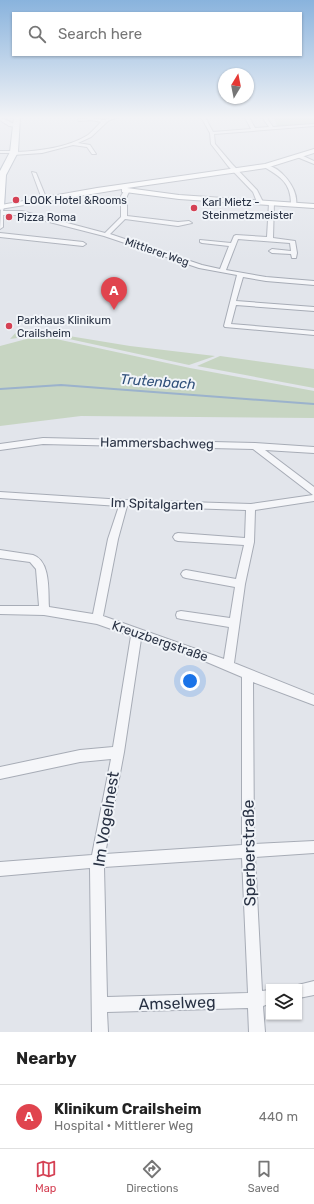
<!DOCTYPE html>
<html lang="en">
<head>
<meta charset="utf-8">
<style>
	body { margin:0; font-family:Rubik,sans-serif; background:#f2f2f2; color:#222 }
	.controls { position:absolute; right:12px; bottom:12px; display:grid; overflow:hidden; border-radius:0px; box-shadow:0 1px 3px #0004 }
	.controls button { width:36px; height:36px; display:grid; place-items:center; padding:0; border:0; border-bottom:1px solid #e0e0e0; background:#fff; color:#222; font:20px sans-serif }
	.compass { position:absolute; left:218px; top:68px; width:36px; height:36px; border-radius:50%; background:#fff; box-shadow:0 1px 3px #0004; rotate:10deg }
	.you { position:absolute; left:190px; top:681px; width:14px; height:14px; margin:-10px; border:3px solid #fff; border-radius:50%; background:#1a73e8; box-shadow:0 0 0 6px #1a73e833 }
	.badge { display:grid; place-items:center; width:26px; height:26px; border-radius:50%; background:#d54154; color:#fff; font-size:13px; font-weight:700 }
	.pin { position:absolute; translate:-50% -33px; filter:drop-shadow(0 1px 2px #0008) }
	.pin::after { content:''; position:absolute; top:21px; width:14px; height:12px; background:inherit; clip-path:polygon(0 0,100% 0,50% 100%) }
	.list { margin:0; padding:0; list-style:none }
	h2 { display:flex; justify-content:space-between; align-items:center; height:52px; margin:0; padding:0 16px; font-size:17px }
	h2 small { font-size:13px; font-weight:400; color:#767676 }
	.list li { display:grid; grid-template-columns:26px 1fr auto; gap:12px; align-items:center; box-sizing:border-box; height:64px; padding:0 16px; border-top:1px solid #e0e0e0 }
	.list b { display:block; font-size:15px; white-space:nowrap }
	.list p { margin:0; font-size:13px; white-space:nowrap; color:#767676 }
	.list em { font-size:13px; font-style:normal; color:#767676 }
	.icon { flex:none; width:22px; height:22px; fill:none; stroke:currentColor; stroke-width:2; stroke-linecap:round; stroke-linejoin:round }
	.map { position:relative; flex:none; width:314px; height:1032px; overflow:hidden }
	.search { position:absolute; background:#fff; box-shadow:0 1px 3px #0004; left:12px; right:12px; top:12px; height:44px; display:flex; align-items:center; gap:10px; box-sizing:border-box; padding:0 14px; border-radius:0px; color:#767676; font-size:15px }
	.sheet { height:116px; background:#fff }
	nav { display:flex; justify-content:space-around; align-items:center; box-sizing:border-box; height:56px; border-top:1px solid #e0e0e0; background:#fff; font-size:11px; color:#767676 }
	nav a { display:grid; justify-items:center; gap:2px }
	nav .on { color:#d54154 }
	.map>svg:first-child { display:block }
</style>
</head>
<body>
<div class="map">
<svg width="314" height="1032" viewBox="0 0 314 1032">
	<rect width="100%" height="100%" fill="#e2e5eb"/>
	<path fill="#c7d5c2" d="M274,117H314V125L277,126Z
		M20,328L130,346L215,356L189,365L46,334L10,339Z
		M34,337H47L190,368L314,391V418L81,416L0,426V346Z
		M220,356L314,369V388L197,366Z"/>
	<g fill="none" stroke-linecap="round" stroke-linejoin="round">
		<path stroke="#9bb2cc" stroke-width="2" d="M0,389L61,385L314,404"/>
		<g stroke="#a7acb6" stroke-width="2">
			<path id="street" d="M0,117L18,126L16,127L9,126L0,120Z
				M113,117H118L108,121L91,137L78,143L90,145L96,154H92L87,147L73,145L42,153L13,155L11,153H0V151H14L16,152C40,151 67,148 88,135C93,131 97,126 101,122L91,120L79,121L78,119L91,118L104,120Z
				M201,117H205L213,132L251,129L245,117H249L255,128L269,127L262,117H266L273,127L314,124V126L214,134L215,144L232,164L257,190L263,202L260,204L257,202L253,192L228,166L211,144L210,133Z
				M297,155H301L314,161V164L297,157Z
				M264,165C280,165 299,189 296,205L291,204C291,183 281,177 264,167Z
				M32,172L36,173L47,200L42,199Z
				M124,191L129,192L127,196V216L178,222L189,221L192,223L178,226L125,219L110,234L202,265L220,269L229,246L202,243L200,242V240L231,243L234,236L236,235L267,237L269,203L274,202L273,238L295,241L297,253L296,258H292L291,254L272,253L269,251L272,249L291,251L290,243L238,239L226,270L266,277L314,281V285L266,281L243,277L236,301L314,307V311L236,305L231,324L314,331V335L225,327L224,326L237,275L199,268L104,236L22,215H3V227L0,229L1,205L4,207L3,211H22L105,233L121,217V196Z
				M0,233L83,242L86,244L83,246L0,237Z
				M43,438L255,443L314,447V453L265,450L314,487V501L255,510L254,542L245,584L234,663L314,695V705L253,682L254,844L314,841V853L255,857L262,991L269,990V1004L263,1006L265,1032H249L248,1008L107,1012L108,1032H92L90,868L0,876V862L92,855L111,759L80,762L0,779V767L80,750L113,747L131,636L97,624L44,615L0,614V606H39L36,569L30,562L0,558V550L33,555C51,561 48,592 49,607L93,614L108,539L119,506L0,498V492L124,500L251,504L313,495L253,449L43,444L0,450V444ZM127,506L246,510L245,538L178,533L175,534L173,537L175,540L178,541L244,545L236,579L186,570L183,571L181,574L183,577L186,578L235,587L230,618L181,611L177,612L176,615L177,618L181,619L229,627L224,659L103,616L118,539ZM141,639L202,660L242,677V845L105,854L124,752ZM242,858L248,993L107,997L104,867Z
				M314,981V995L299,998V987H293L294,986Z"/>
		</g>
		<g stroke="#a7acb6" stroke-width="2">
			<path id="secondary" d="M314,149V153L266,168L127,188L179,195L314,204V208L179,199L125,192H122V189L0,209L1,205L97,188L265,164Z"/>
		</g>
		<g stroke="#a0a9b7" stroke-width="2">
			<path id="primary" d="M14,117H20L18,152L6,175L4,207L0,210V171L10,152Z"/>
		</g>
		<use href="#street" fill="#f5f6f9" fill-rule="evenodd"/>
		<use href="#secondary" fill="#fff" fill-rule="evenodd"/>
		<use href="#primary" fill="#fff" fill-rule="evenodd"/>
	</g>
	<linearGradient id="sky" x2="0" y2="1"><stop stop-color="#89b3dd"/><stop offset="0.45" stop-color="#f2f3f6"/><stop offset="1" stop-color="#f2f3f6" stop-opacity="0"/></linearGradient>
	<rect width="314" height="261" fill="url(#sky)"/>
	<g fill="#d54154" stroke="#f1f4f8" stroke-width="1.5">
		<circle cx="16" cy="200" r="4"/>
		<circle cx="194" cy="208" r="4"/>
		<circle cx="9" cy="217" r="4"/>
		<circle cx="9" cy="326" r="4"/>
	</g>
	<g text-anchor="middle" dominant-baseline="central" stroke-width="4" stroke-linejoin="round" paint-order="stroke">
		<g font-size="11" fill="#293244" stroke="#f1f4f8" text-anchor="start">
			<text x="24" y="200">LOOK Hotel &amp;Rooms</text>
			<text x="202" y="202">Karl Mietz -<tspan x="202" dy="13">Steinmetzmeister</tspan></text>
			<text x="17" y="217">Pizza Roma</text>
			<text x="17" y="320">Parkhaus Klinikum<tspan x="17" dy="13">Crailsheim</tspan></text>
		</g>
		<g font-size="11" fill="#293244" stroke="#f1f4f8">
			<text transform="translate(157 252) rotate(19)">Mittlerer Weg</text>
		</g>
		<g font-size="13" fill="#293244" stroke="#f1f4f8">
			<text transform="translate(157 443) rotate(1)">Hammersbachweg</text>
			<text transform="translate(157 504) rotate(2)">Im Spitalgarten</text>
			<text transform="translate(160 641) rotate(19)">Kreuzbergstraße</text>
		</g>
		<g font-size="14" font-style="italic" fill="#30507a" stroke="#f1f4f8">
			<text transform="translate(158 382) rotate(4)">Trutenbach</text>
		</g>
		<g font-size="16" fill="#293244" stroke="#f1f4f8">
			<text transform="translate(106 819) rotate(-81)">Im Vogelnest</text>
			<text transform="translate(249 853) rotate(-91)">Sperberstraße</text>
			<text transform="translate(177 1003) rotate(-2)">Amselweg</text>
		</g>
	</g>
</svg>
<div class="controls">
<button><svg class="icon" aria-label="layers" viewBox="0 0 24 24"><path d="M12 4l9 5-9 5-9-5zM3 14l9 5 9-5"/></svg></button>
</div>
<svg class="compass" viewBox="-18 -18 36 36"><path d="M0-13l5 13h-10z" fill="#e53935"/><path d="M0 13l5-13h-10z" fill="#767676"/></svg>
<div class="you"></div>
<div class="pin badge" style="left:114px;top:310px;background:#e0444e">A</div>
<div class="search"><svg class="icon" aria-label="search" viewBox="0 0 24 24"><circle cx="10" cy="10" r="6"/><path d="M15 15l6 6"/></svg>Search here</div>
</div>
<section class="sheet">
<h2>Nearby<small></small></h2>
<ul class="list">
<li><span class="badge" style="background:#e0444e">A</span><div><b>Klinikum Crailsheim</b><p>Hospital · Mittlerer Weg</p></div><em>440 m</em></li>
</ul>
</section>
<nav>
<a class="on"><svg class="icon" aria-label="map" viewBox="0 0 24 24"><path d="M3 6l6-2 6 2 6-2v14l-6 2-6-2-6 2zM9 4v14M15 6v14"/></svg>Map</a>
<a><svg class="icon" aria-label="directions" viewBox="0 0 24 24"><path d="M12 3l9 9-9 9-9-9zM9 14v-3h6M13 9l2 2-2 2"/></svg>Directions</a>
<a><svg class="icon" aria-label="saved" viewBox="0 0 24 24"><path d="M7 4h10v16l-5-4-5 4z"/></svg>Saved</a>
</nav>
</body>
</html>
